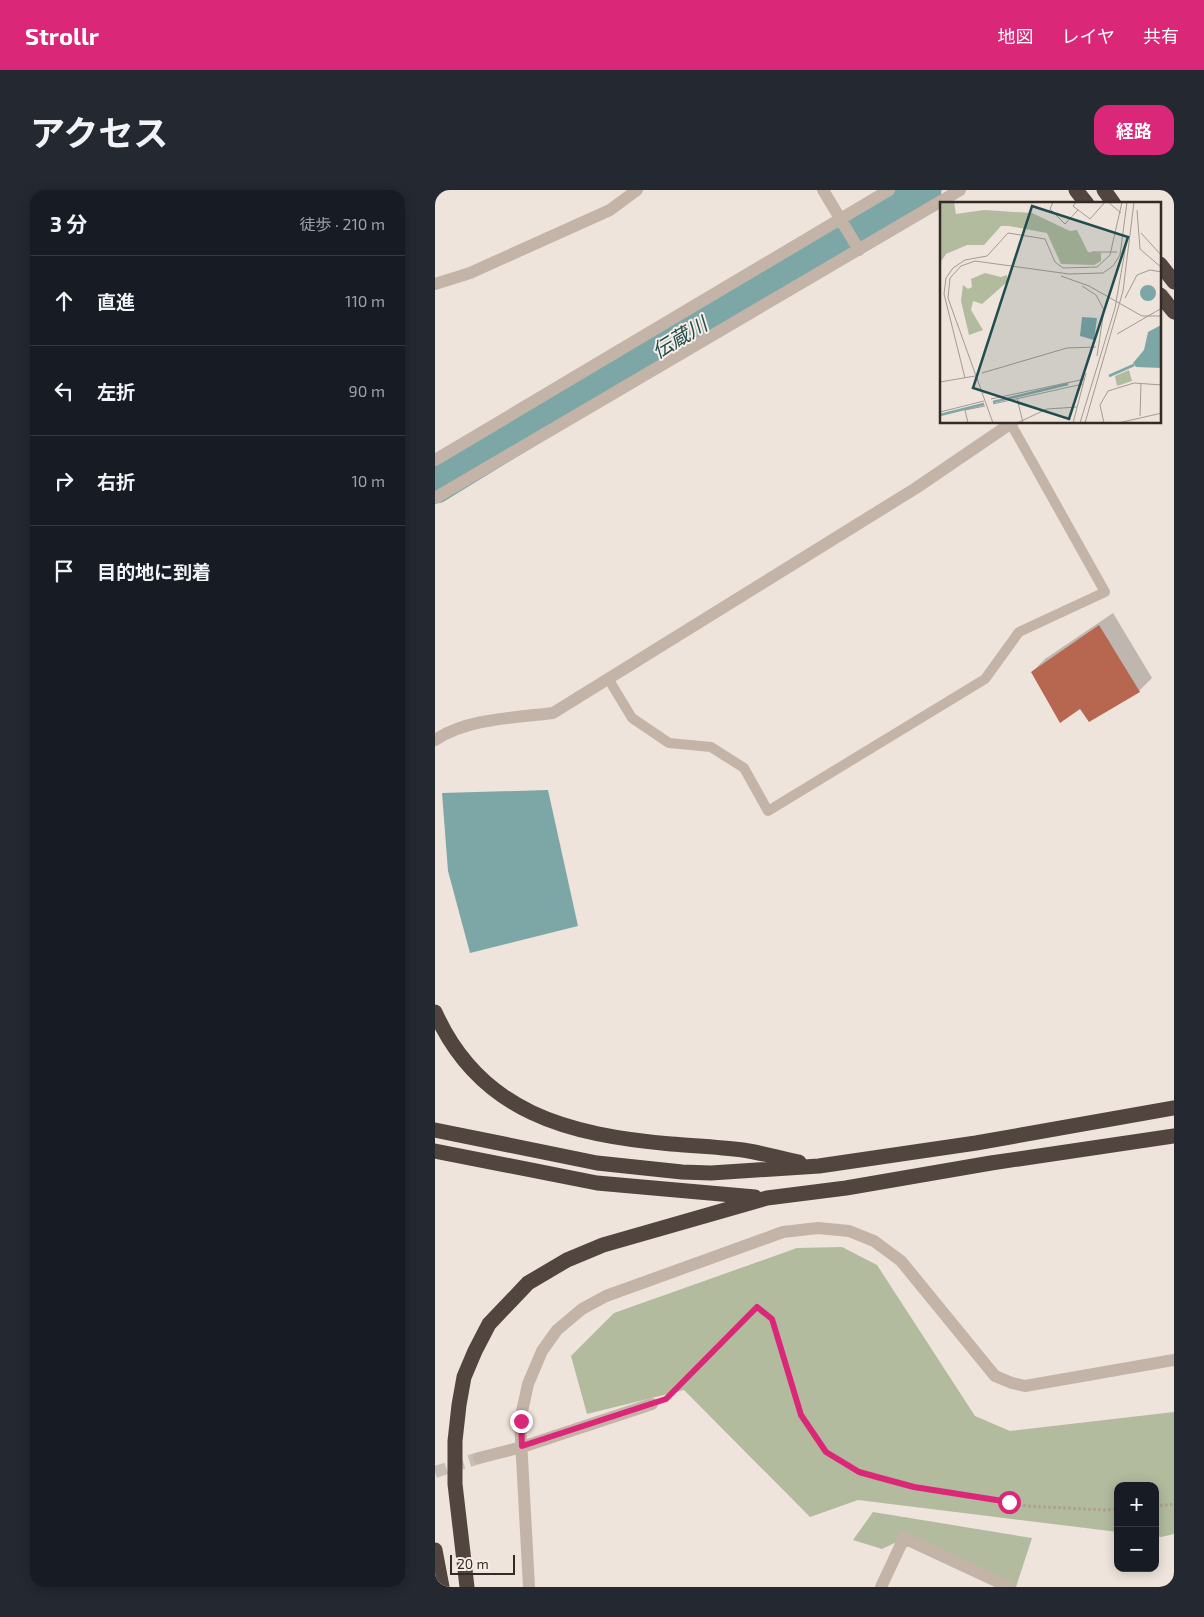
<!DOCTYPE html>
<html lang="ja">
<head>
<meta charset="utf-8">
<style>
	body { margin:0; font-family:"Exo 2","Noto Sans JP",sans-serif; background:#242831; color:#f1f3f6 }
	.controls { position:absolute; right:15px; bottom:15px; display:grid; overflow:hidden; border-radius:10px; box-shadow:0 2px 12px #0003 }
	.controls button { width:45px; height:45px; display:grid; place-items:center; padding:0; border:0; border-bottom:1px solid #363941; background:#171b24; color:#f1f3f6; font:25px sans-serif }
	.scale { position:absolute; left:15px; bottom:12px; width:65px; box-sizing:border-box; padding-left:5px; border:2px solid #322a27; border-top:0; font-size:14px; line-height:18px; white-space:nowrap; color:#322a27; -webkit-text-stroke:4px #f6eee6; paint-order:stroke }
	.stop { position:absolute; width:15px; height:15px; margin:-11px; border:4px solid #db2777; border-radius:50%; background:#fff }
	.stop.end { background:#db2777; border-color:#fff; box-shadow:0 1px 5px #0008 }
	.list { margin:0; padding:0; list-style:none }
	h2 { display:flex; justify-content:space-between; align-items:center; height:65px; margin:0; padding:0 20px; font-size:21px }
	h2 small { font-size:16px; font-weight:400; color:#9ea1a6 }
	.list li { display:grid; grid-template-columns:32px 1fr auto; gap:15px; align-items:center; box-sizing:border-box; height:90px; padding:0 20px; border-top:1px solid #363941 }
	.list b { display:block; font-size:19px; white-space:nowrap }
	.list em { font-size:16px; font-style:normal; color:#9ea1a6 }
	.icon { flex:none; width:28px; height:28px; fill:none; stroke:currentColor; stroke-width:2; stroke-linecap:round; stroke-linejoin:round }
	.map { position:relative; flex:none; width:739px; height:1397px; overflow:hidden; border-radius:15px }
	header { display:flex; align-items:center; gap:30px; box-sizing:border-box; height:70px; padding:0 25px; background:#db2777; color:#fff }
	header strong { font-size:24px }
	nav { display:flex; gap:28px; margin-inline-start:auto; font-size:18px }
	.intro { display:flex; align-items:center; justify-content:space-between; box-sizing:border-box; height:120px; padding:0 30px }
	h1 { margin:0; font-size:35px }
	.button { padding:12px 22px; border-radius:15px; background:#db2777; color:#fff; font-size:18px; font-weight:700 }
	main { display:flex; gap:30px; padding:0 30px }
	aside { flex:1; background:#171b24; border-radius:15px; box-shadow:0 2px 12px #0003 }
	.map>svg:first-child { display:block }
</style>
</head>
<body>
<header>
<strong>Strollr</strong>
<nav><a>地図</a><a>レイヤ</a><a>共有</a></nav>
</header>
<div class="intro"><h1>アクセス</h1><a class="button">経路</a></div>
<main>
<aside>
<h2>3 分<small>徒歩 · 210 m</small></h2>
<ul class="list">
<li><svg class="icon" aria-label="ahead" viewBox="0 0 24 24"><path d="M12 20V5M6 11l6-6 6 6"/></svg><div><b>直進</b></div><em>110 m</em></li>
<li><svg class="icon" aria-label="left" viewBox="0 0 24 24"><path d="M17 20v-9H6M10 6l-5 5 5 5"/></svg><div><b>左折</b></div><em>90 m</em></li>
<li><svg class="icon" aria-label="right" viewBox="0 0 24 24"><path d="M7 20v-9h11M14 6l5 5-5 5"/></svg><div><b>右折</b></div><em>10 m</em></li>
<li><svg class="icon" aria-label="arrive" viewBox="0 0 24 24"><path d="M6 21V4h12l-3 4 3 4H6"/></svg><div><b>目的地に到着</b></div></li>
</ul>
</aside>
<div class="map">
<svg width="739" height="1397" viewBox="0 0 739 1397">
	<rect width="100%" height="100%" fill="#eee4db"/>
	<path fill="#b2bb9d" d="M407,1057L442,1075L540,1226L575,1241L739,1222V1344L726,1347L720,1346V1296H683V1342L423,1310L375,1327L249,1200L152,1224L136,1166L179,1123L362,1058Z
		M438,1322L597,1348L581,1397H574L470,1348L447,1359L418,1350Z"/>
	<path fill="#7da7a7" d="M113,600L143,736L35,763L13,681L7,603Z"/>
	<path fill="#0003" d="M678,423L717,488L704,501L646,518L597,482L610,469Z"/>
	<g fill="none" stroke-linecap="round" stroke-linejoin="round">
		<path stroke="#7da7a7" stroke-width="39" d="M0,294L188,179L487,0"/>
	</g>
	<path fill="#b76650" d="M664,435L705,502L654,532L645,519L625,533L596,482Z"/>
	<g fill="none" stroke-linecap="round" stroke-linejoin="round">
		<path stroke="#c8bfb7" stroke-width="12" stroke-dasharray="12 6" stroke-linecap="butt" d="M725,111L739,100
			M0,1282L44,1268"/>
		<path stroke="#b09e93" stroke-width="3" stroke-dasharray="2.5 2.5" stroke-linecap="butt" d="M231,1209L322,1117L337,1129L366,1225L391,1262L424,1282L479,1297L593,1316L669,1320L683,1319
			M720,1316L739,1314"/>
		<path stroke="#c4b4a8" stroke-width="10" d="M174,490L197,528L234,553L276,557L309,578L333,621L550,489L584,442L670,402L576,234"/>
		<path stroke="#c4b4a8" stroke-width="12" d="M388,0L424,60
			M0,94L35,83L175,20L202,0
			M0,270L454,0
			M0,308L525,0
			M0,550C33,528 79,528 118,523L481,298L578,232
			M44,1268L87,1257L217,1214
			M94,1397L85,1231L93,1194L107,1161L122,1140L147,1119L171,1106L348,1042L383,1038L414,1041L439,1051L466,1071L560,1186L577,1193L590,1196L739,1170
			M446,1397L469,1348L574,1397"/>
		<path stroke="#52453f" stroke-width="15" d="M641,0L652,14
			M669,0L679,14
			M725,74L739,92
			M725,105L739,122
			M0,822C45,923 134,945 236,954C260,956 284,957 308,960C327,963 345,968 364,972
			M0,940L162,973L247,982L276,983L384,976L541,953L739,918
			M0,961L162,993L320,1007
			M0,1360L7,1397
			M32,1397L20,1294V1251L24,1215L29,1187L40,1161L54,1134L93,1093L132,1070L168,1055L332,1008L411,998L556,973L739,946"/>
	</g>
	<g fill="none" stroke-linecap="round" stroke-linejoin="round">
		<path stroke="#db2777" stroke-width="6" d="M86,1231L87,1256L231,1209L322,1117L337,1129L366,1225L391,1262L424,1282L442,1287L479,1297L574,1312"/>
	</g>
	<g text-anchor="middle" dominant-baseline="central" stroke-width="4" stroke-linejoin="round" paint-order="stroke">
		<g font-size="20" font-style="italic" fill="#224d4e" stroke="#f6eee6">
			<text transform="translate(244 147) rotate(-31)">伝蔵川</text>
		</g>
	</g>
	<g transform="translate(505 12)">
		<rect width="221" height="221" fill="#eee4db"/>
		<path d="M0,0H14L16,12L44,8L92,11L130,29L137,28L148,50L161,51V59L154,63L121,62L107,31L69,24H61L44,43H27L6,52L0,61ZM45,71L61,75L67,73V80L42,102L33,99L31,108L43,128L29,133L21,99L23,83L28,87L32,85L31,77ZM189,168L192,179L177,184L175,174Z" fill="#b2bb9d"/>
		<path d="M200 91a8 8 0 1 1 16 0a8 8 0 1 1-16 0ZM142,115L157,116L154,138L140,134ZM221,123V166L196,165L193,161L204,148L208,130Z" fill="#7da7a7"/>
		<path fill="none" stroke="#7da7a7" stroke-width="2.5" d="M169,174L194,163M53,200L128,182M0,213L44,202"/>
		<path fill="none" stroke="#a39a93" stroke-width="1" d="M113,0L110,7L125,22L138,8M136,0L133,4L150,17L165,0M168,0L181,11M197,8L200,47L222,66M201,31L222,54M152,50H177M121,74L149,84L202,114H222M142,84L156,93L164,108L157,154M185,96L197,73L210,68L222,70M177,132L222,106M42,171L127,146L156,145M25,176L4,92L6,76L13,66L25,58L47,54L68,31L105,37L115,60L123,66L157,65L170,53L182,0M0,180L35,174M77,196L83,221M51,197L145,177M53,202L143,182M0,210L44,199M200,214L201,182M28,221L25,208L45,204M53,221L8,96L10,76L21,64L35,59L129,72L163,71L173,64L180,53L187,0M77,221L107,207L137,205M133,221L146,171M140,221L175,106L187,37M145,221L183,89L194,0M164,221L160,203L168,189L194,181L222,183M178,221L222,211"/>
		<path fill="#224d4e" fill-opacity="0.15" stroke="#224d4e" stroke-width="2.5" d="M92,4L188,35L129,217L33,186Z"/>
		<rect width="221" height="221" fill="none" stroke="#322a27" stroke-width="2.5"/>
	</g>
</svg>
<div class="controls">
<button>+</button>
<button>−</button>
</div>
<div class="scale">20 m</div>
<div class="stop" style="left:574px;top:1312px"></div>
<div class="stop end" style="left:86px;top:1231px"></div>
</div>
</main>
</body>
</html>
